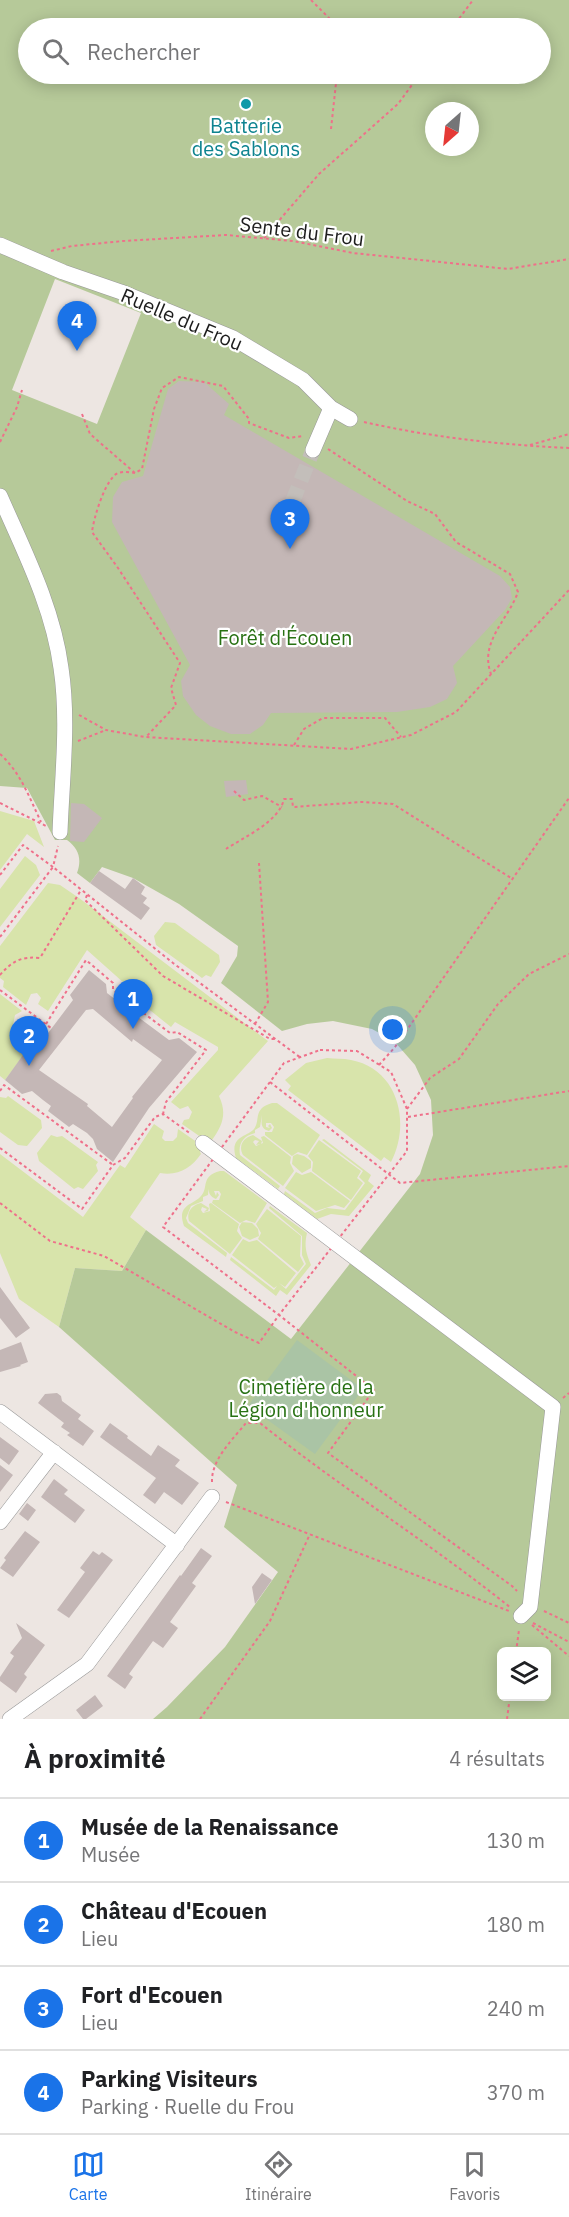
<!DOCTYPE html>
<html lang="fr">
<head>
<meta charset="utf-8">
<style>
	body { margin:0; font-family:"IBM Plex Sans",sans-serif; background:#f6f6f6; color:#202124 }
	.controls { position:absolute; right:18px; bottom:18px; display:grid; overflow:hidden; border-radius:9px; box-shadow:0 3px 15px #0003 }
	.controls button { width:54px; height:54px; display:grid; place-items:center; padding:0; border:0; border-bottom:2px solid #e0e0e0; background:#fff; color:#202124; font:30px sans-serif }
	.compass { position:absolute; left:425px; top:102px; width:54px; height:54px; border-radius:50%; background:#fff; box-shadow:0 3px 15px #0003; rotate:207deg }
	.you { position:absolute; left:393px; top:1030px; width:21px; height:21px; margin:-15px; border:4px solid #fff; border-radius:50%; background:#1a73e8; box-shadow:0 0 0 9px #1a73e833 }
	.badge { display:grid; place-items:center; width:39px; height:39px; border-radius:50%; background:#1a73e8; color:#fff; font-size:20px; font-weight:700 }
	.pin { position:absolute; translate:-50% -50px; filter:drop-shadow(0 2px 3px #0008) }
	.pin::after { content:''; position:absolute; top:32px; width:21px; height:18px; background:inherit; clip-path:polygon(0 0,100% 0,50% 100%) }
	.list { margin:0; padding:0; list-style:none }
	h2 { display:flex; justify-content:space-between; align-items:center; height:78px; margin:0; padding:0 24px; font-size:26px }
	h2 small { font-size:20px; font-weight:400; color:#757577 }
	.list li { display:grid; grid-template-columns:39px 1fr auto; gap:18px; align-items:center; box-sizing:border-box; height:84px; padding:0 24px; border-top:2px solid #e0e0e0 }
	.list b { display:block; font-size:22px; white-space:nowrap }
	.list p { margin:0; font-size:20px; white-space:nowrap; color:#757577 }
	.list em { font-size:20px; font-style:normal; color:#757577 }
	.icon { flex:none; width:33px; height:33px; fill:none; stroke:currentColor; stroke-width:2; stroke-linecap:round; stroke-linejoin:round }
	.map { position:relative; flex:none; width:569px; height:1719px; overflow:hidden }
	.search { position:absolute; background:#fff; box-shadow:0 3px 15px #0003; left:18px; right:18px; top:18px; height:66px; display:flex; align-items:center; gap:15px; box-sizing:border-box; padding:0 21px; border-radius:33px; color:#757577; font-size:22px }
	.sheet { height:414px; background:#fff }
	nav { display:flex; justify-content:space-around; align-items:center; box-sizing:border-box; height:84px; border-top:2px solid #e0e0e0; background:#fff; font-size:16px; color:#757577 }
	nav a { display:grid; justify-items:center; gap:3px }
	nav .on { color:#1a73e8 }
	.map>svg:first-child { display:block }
</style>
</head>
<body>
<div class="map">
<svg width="569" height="1719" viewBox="0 0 569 1719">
	<rect width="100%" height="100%" fill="#ede6e2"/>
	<path fill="#d8e4ab" d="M0,811L34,821L44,847L27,834L0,870Z
		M25,856L36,865L40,875L0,927V889Z
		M48,883L60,885L79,898L268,1041L219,1096C227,1113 223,1125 212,1140L209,1138L205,1140L182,1124L184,1120L189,1119L192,1112L188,1106L180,1109L171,1102L218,1050V1047L175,1022L171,1027L121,987L124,983L87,950L48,1011L38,1004L41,998L37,993L31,994L26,1005L3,987L4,981L0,978V946Z
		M165,922L175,923L219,955L220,962L211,977L206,975L202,978L156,945L154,936Z
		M0,994L22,1011L15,1015L13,1025L31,1039L39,1032L45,1036L31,1056L25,1054L23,1056L5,1080L0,1076Z
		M327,1058C335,1059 343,1058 351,1060C399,1069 411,1124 391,1162L384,1157L381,1161L288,1090L291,1086L285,1080L306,1063Z
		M8,1096L41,1120L42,1128L27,1146L18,1145L0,1132V1097L6,1098Z
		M272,1103H277L320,1135L307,1155L298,1152L292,1156L265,1135V1132H272L274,1127L271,1123H266V1127L270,1128L268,1126L270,1124L272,1128L269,1131C259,1128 262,1121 262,1115L260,1127L255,1130V1133C243,1136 238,1144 240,1155L280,1186L278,1189L236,1158C229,1136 247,1137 254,1129C261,1120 252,1109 272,1103Z
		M154,1124L164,1131L162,1138L165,1141H173L177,1137L178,1129L201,1145L200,1152L201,1154C191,1168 179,1176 160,1173L130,1217L146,1230L122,1271L75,1268L59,1327L19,1299L0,1253V1154L83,1217L120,1165L125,1168Z
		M51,1135L57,1137L62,1136L98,1162L96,1165L98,1171L83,1189L78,1187L74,1189L39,1161L37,1153Z
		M253,1135L262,1141L261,1144L256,1145L259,1141L255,1140L253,1142L256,1146L263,1143L261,1137L264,1136L291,1157L290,1163L294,1171L283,1186L243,1155C238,1146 243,1138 253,1135Z
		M324,1139L371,1175L368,1181L374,1186L349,1216L331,1214L317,1219L284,1194L285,1191L315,1213L327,1208L345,1210L365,1183L359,1177L363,1171L322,1140Z
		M319,1140L361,1171L357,1178L363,1183L351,1200L312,1171L313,1162L308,1156Z
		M297,1154L304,1156L311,1161V1168L302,1173L292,1164L293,1156Z
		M220,1171H224L267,1203L255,1223L246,1220L240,1223L212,1203L213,1200H219L221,1194L219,1191H214L216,1196L217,1192L219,1195L216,1199C208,1196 208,1190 209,1183L208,1195L203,1197V1201L191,1206L186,1218L188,1223L227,1253L226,1257L184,1226C176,1204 194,1205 201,1196C209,1188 200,1176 220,1171Z
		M296,1172L302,1175L311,1172L350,1201L344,1208L335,1205L316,1211L285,1188Z
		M201,1203L209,1208L208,1211L204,1212L207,1209L202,1207L201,1210L203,1213L210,1211L209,1204L211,1203L239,1224L237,1231L242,1238L230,1254L189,1221C186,1212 192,1205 201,1203Z
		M270,1206L307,1233C304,1246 306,1253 311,1265L287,1295L280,1290L276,1296L230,1260L231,1257L274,1290L277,1286L274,1288L232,1255L243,1239L249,1242L257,1240L296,1273L285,1287L279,1283L286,1289L306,1264L302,1255V1236L269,1208Z
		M267,1209L301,1236L300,1256L304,1264L298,1272L258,1239L261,1233L256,1224Z
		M242,1222L252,1223L258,1229L259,1236L250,1240L242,1236L239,1227Z"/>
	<path fill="#b6c999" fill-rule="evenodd" d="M0,0H569V1719H153L167,1707L225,1647L278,1572L224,1527L237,1485L59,1327L75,1268L122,1271L146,1230L291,1339L420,1174L433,1135L431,1100L415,1065L394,1041L372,1029L333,1021L307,1024L282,1031L221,983L237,956L238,946L179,904L133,878L102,867L90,883L77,873C82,859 79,849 67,840H55L27,788L0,786ZM28,28H540V74H28ZM434,111H470V147H434ZM55,279L141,313L97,424L12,390ZM502,1652H546V1696H502Z"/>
	<path fill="#aac4a5" d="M297,1340L363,1389L315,1454L248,1406Z"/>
	<path fill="#c4b7b6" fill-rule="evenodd" d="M179,381L204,382L229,404L224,415L500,576L510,587L512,598L505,610L453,666L457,683L447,699L430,707L397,712L271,713L263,725L250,734H231L210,726L196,715L183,696L181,681L190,665L112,522L113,497L122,482L143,476L168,389Z
		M246,780L248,794L226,797L224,781Z
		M71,803L84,804L102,818L84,842L70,841Z
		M99,871L125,889L133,878L145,887L141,894L147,898L143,903L150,908L141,920L90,883Z
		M89,970L106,984L107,993L138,1017L169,1040L179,1038L197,1052L149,1108L113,1162L97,1149L93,1139L87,1133L73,1124L69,1127L48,1111L51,1106L43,1100L32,1091L22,1094L5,1080L23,1055L27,1061L73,1000L70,995ZM93,1009L132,1042L133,1039L162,1060L132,1097L133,1098L112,1127L87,1106L88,1104L39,1070L86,1010Z
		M0,1287L30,1328L16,1338L0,1318Z
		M21,1342L28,1362L20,1365L21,1366L0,1372V1350Z
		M57,1393L61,1396L62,1401L81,1415L78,1419L94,1431L83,1446L67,1435L70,1433L61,1427L64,1423L38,1403L45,1394Z
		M110,1423L128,1436L127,1438L151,1456L158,1445L180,1460L175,1466L199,1483L182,1505L164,1492L155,1504L143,1495L156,1478L100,1437Z
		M0,1437L19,1451L9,1465L0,1458Z
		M0,1465L13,1475L0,1492Z
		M54,1479L68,1490L64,1494L85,1510L75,1523L41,1497Z
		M27,1503L36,1510L28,1521L19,1514Z
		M25,1531L40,1542L13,1577L0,1568L6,1560L4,1558Z
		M201,1548L212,1556L192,1583L196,1586L170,1622L178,1628L163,1648L153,1641L129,1674L133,1677L125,1689L107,1676L180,1575L181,1576Z
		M93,1551L99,1555L102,1552L113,1560L69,1618L57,1610L85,1572L80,1568Z
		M262,1573L272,1580L255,1604L252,1587Z
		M16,1623L45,1645L24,1674L27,1677L16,1693L0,1681V1677L14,1656L10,1653L22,1638Z
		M95,1695L103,1706L86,1719H83L76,1710Z"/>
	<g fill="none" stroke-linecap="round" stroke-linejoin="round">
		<path stroke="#c3beba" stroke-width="15" stroke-dasharray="15 8" stroke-linecap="butt" d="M284,523L313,450"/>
		<g stroke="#999" stroke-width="16">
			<path id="minor" d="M0,245L63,272L121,292L233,338L303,380L331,408L350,419
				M313,450L331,408
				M0,496C24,551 53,607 61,668C69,721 62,778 60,832
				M203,1143L553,1407L530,1607L521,1616
				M0,1412L177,1545
				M0,1522L54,1452
				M10,1719L87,1664L212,1497"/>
		</g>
		<path stroke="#ef708a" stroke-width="2" stroke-dasharray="3 3" stroke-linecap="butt" d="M311,0L339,28
			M452,28L473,0
			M331,129L337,74
			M264,238L319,174L398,104L420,74
			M51,251L72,246L123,241L226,235L293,241L353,253L508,269L569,259
			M82,414L90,434L135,473L142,469L154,409L162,388L179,377L223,386L249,419V423L289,438L303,436
			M364,422C430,437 501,445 569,448
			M0,442L17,407L22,390
			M530,445L569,434
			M328,449L407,501L435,514L456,542L510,574L518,592C508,620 479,642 491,674
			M135,473C128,472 118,470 113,477C103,488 94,517 92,532L118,568L180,663L171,688L176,705L146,737
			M79,715L106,730L145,737L351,749L411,735L456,712L569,590
			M78,741L106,730
			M294,745L304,729L323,718H385L401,737
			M0,754C21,773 29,797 41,822
			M234,791L244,800L262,796L282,807
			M0,803L46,826
			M226,849C244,837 279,822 284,799H292L293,807L362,802L393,804L511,878
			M0,875L23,845L53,867L58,846
			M87,895L85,900L163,976L270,1039H276
			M0,937L53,867L173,963L301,1058
			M0,975C12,961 22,956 40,958L81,890
			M0,990L51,1028
			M46,1024L86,960L113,983V990L170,1033L177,1032L206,1050L166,1102L163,1114
			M255,1024L268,1002L259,863
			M320,1050L357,1051L391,1072L407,1109V1151L279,1315L163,1227L284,1063Z
			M379,1065L395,1047L569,798
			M270,1082L400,1183L569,1166
			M0,1091L4,1085L113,1165
			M407,1109L430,1078L459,1059L498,1004L529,974L569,954
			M408,1117L569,1091
			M0,1148L82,1209L113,1165L125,1158L155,1117L163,1114L191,1134
			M0,1203L50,1241L104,1256L235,1332L259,1343L279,1315L374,1390L328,1453L512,1586L517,1591
			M563,1398L569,1393
			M212,1482C211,1460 233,1439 246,1423H260C341,1488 430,1543 511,1608
			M226,1502L509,1611
			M544,1611L569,1623
			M533,1623L569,1642
			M532,1625L569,1656
			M516,1652L519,1630
			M200,1719L270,1621L310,1534
			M507,1719L510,1696"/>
		<use href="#minor" stroke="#fff" stroke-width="15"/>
	</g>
	<circle fill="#0f9aa8" stroke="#fff" stroke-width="2" cx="246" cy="104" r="6"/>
	<g text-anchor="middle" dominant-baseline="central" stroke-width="4.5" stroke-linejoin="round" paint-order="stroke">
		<g font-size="20" fill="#0d838f" stroke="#fff">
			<text x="246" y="125">Batterie<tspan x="246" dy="23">des Sablons</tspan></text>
		</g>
		<g font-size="20" fill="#1c1c1c" stroke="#fff">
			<text transform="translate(302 231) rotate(7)">Sente du Frou</text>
			<text transform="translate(182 319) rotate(23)">Ruelle du Frou</text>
		</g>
		<g font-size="20" fill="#287113" stroke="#fff">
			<text x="285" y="637">Forêt d'Écouen</text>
			<text x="306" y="1386">Cimetière de la<tspan x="306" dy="23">Légion d'honneur</tspan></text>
		</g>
	</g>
</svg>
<div class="controls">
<button><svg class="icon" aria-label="layers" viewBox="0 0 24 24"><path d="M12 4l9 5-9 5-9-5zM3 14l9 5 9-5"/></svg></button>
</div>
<svg class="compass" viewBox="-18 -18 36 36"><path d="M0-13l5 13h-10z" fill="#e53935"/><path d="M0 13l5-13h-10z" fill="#757577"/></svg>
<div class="you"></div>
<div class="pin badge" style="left:133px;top:1029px">1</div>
<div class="pin badge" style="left:29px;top:1066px">2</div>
<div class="pin badge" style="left:290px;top:549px">3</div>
<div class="pin badge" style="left:77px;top:351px">4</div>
<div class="search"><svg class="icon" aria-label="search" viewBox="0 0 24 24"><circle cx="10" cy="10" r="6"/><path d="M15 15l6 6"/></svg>Rechercher</div>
</div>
<section class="sheet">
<h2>À proximité<small>4 résultats</small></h2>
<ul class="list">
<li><span class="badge">1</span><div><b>Musée de la Renaissance</b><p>Musée</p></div><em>130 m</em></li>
<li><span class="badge">2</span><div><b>Château d'Ecouen</b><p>Lieu</p></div><em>180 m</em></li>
<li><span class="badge">3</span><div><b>Fort d'Ecouen</b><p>Lieu</p></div><em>240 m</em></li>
<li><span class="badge">4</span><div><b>Parking Visiteurs</b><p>Parking · Ruelle du Frou</p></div><em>370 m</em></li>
</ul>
</section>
<nav>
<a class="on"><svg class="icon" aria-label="map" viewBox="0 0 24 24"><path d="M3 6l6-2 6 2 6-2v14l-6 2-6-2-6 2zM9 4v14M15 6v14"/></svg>Carte</a>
<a><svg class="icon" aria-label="directions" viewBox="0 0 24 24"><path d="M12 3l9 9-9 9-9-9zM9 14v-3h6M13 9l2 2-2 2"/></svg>Itinéraire</a>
<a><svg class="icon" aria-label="saved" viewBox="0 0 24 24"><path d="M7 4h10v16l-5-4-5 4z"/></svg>Favoris</a>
</nav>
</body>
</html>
